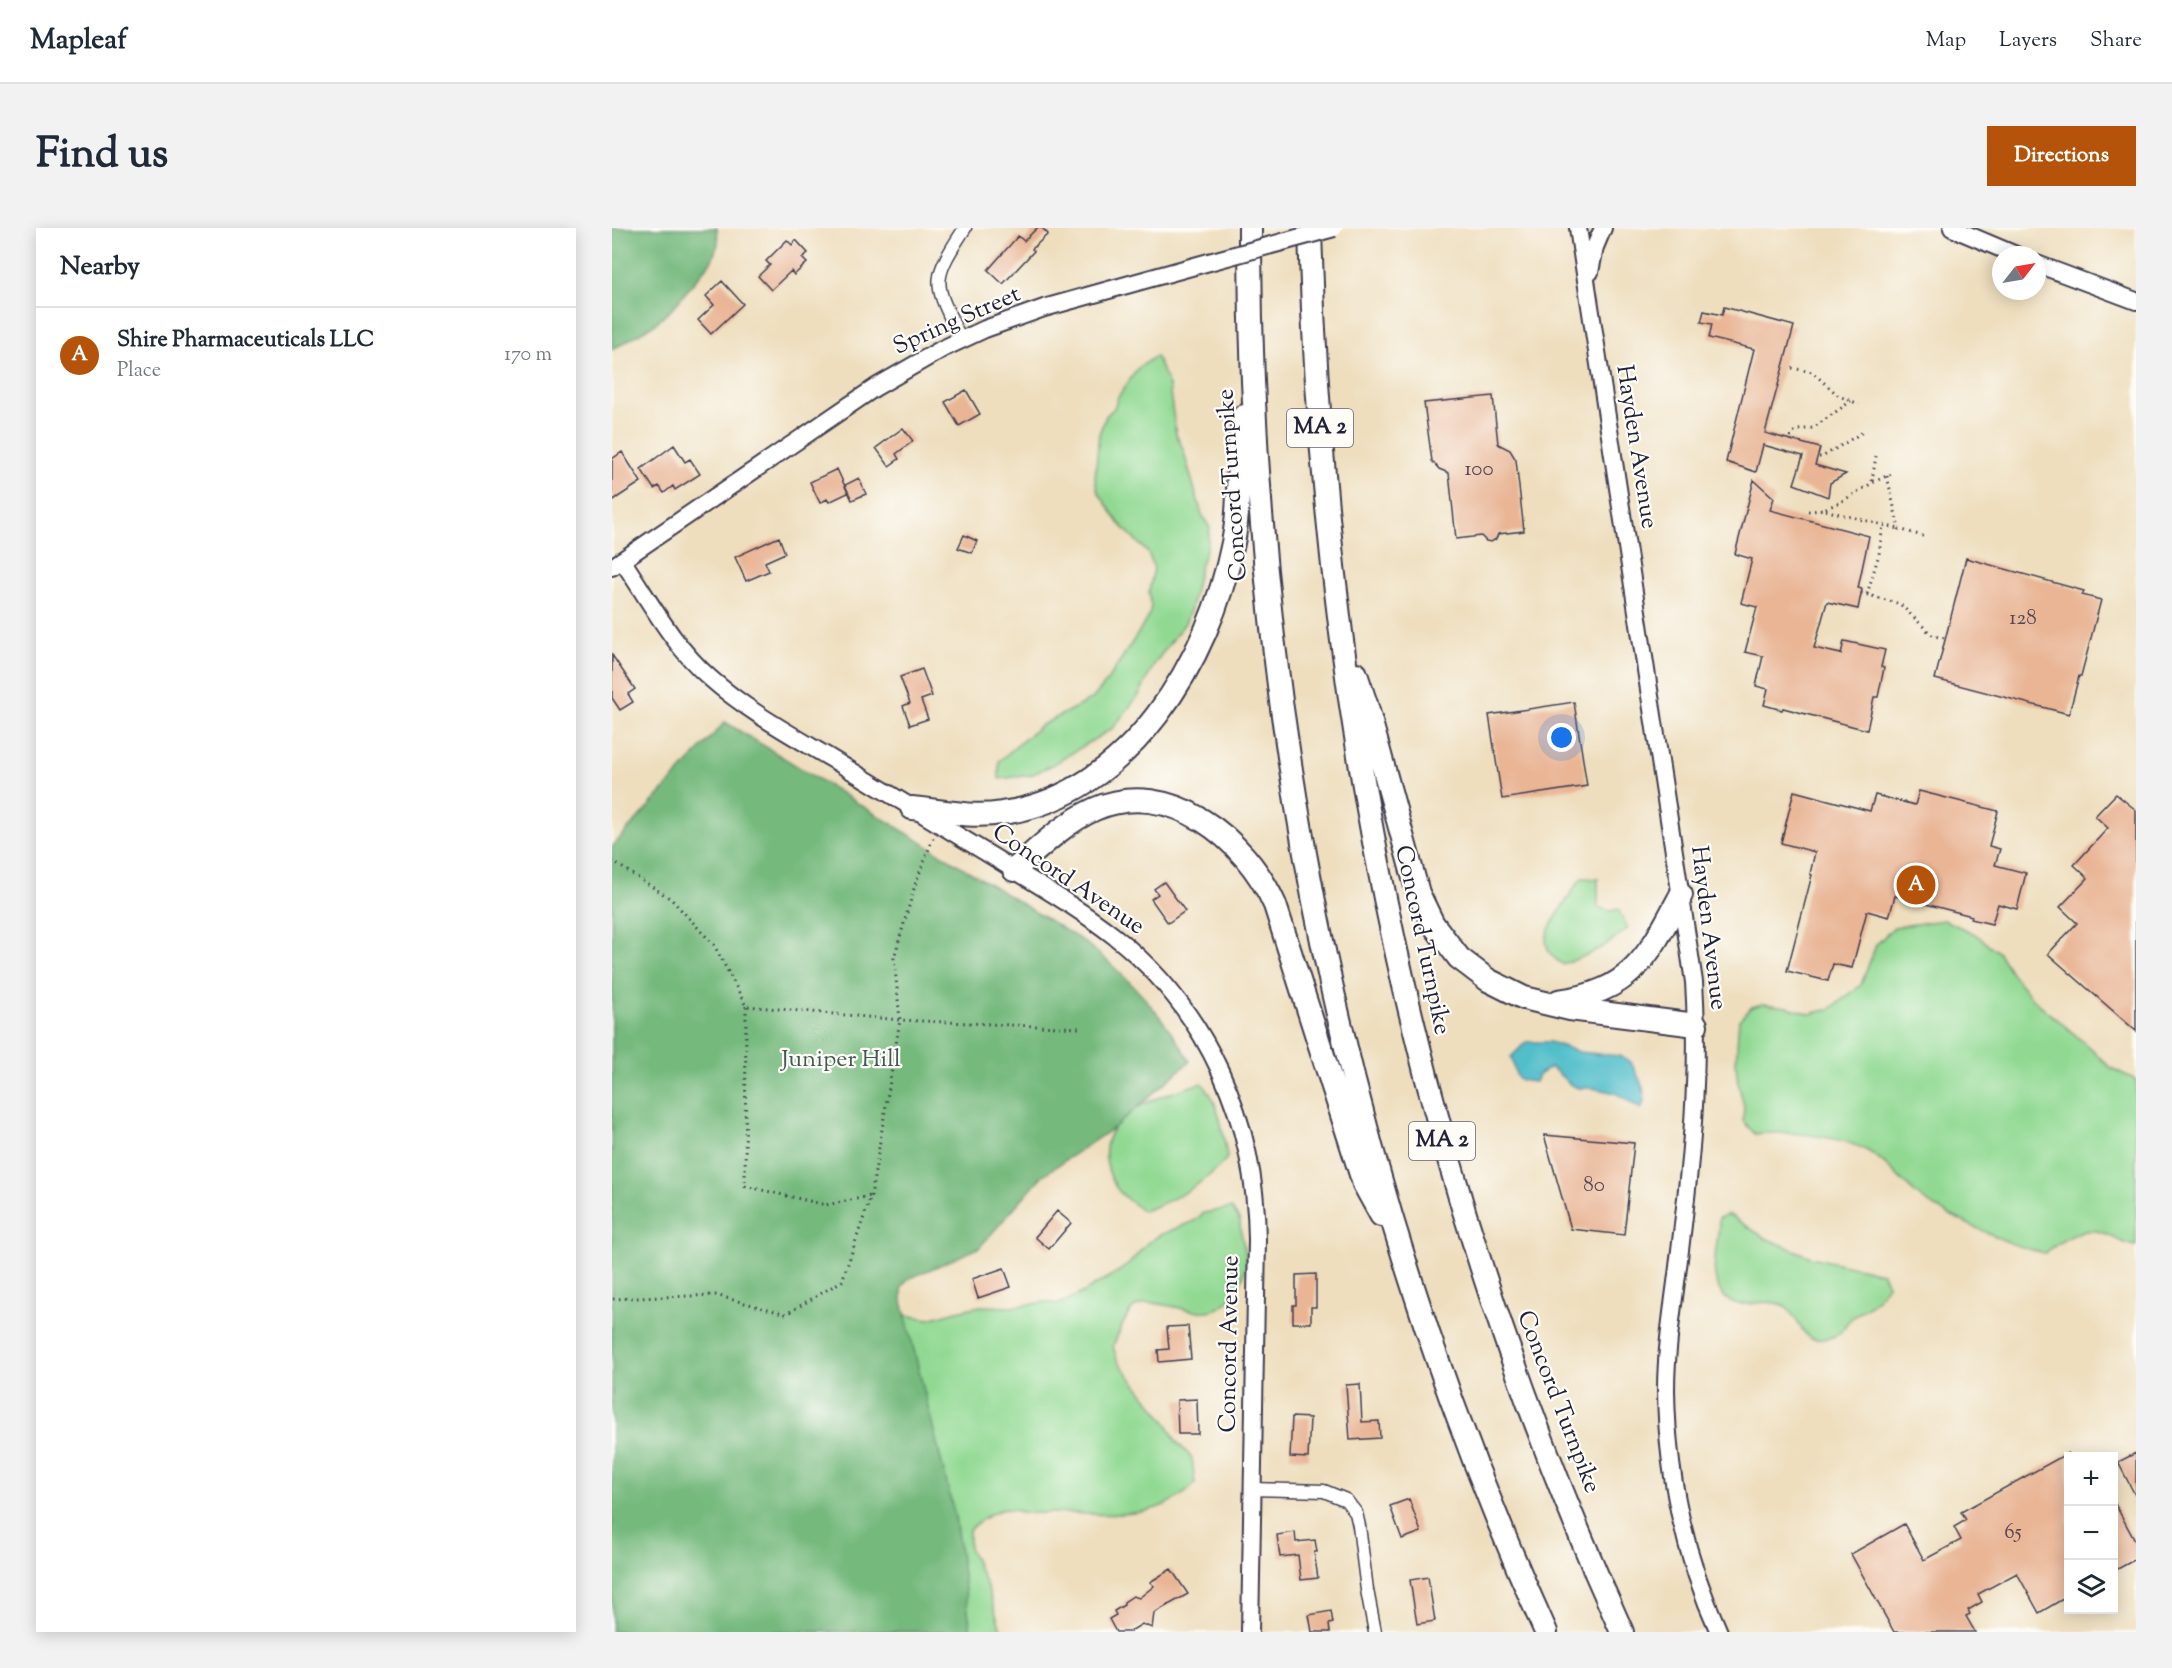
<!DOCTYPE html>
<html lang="en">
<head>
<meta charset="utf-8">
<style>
	body { margin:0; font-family:"Sorts Mill Goudy",serif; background:#f2f2f3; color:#1f2937 }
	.controls { position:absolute; right:18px; bottom:18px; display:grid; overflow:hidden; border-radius:0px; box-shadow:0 3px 15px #0003 }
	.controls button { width:54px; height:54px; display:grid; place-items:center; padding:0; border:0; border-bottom:2px solid #e0e1e3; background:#fff; color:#1f2937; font:30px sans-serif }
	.compass { position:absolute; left:1380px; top:18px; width:54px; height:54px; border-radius:50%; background:#fff; box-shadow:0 3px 15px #0003; rotate:59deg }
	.you { position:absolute; left:950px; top:510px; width:21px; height:21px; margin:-15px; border:4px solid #fff; border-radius:50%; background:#1a73e8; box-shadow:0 0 0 9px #1a73e833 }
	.badge { display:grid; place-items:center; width:39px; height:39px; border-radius:50%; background:#b45309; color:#fff; font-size:20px; font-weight:700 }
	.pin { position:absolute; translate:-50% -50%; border:3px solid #fff; box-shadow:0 2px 6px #0006 }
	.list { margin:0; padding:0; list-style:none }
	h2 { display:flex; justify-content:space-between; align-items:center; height:78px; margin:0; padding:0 24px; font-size:26px }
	h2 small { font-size:20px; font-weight:400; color:#747a83 }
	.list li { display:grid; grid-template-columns:39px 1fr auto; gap:18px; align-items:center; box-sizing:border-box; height:96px; padding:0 24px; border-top:2px solid #e0e1e3 }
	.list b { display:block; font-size:22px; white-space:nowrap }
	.list p { margin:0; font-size:20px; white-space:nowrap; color:#747a83 }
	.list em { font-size:20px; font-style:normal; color:#747a83 }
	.icon { flex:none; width:33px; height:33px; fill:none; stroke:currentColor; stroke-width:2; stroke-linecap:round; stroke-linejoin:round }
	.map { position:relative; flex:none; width:1524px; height:1404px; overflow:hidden; border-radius:0px }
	header { display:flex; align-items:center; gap:36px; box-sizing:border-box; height:84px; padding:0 30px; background:#fff; border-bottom:2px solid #e0e1e3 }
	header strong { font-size:28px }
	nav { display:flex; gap:33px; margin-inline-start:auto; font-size:21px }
	.intro { display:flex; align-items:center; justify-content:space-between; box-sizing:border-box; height:144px; padding:0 36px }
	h1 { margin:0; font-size:42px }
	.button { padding:15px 27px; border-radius:0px; background:#b45309; color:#fff; font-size:21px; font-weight:700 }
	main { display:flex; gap:36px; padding:0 36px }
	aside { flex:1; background:#fff; border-radius:0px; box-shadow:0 3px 15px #0003 }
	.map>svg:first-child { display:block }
</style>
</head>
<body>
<header>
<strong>Mapleaf</strong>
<nav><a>Map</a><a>Layers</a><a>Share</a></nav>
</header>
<div class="intro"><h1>Find us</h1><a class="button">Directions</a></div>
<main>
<aside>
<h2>Nearby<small></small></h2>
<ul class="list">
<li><span class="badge">A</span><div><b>Shire Pharmaceuticals LLC</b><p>Place</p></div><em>170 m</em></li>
</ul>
</aside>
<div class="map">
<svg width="1524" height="1404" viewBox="0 0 1524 1404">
	<rect width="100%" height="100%" fill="#fdfcf7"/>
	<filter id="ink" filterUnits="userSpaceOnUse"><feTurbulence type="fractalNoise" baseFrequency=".0167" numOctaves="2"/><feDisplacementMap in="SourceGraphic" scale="12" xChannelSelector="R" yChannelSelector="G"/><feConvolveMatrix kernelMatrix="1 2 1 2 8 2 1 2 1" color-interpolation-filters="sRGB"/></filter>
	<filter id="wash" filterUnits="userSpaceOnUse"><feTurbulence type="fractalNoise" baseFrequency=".008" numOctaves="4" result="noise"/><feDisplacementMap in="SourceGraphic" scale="24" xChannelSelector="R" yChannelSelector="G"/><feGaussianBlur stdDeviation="1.35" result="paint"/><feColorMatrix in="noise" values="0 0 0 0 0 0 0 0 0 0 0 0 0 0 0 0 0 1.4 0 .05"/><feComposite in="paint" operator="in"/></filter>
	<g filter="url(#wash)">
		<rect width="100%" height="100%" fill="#eedebe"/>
		<path fill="#91d993" stroke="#5a7e67" stroke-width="1.5" d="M544,128L557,158L564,206L571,221L590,287L598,300L595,319L587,342L579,381L573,395L543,435L527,467L501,500L442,536L419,547L387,551V533L428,498L480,471L493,456L536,390L539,380L537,364L542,340L536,325L507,295L486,264L483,250L487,206L494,188L502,180L506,169L525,141Z
			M970,650L986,651V679L998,683L1006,681L1016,700C996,718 976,729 950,736C922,717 937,701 951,678C957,668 962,659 970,650Z
			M1332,692L1363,706L1387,725L1400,746L1421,771L1467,810L1499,840L1524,852V1018C1511,1017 1501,1008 1489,1004C1471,997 1447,1014 1433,1025C1405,1020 1382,1008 1356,996C1339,987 1323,981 1308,969C1289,954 1274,932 1252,921C1226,908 1172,902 1143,906L1131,893L1132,878L1126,854L1124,837L1126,804L1127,792L1139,779L1151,776L1176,779L1198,786L1218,781L1249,757L1264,717L1282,699Z
			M0,798L293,1087L317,1091L345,1083L368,1078L398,1079L433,1074L447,1076L470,1065L507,1043L517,1036L535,1015L548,1007L582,993L592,985L619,980L628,992C628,1009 634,1019 634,1033C634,1043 629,1055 624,1063C596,1108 551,1062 523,1079C514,1084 506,1108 501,1118L505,1132L554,1194L564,1213L580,1230L583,1256C548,1292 502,1287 457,1285C443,1284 429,1286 415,1285C405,1284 398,1279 388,1282C377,1286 366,1294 357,1302V1319L374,1356L390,1404H38Z
			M589,855C607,869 612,909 615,930C594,955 561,973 531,983C511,969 501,962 495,937C483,884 550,868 589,855Z
			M1116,986L1153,1010L1199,1029L1270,1045L1276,1056C1264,1077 1257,1076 1240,1090C1234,1094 1231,1103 1225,1107C1218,1111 1205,1113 1198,1110C1189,1105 1181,1080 1168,1076C1145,1068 1120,1090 1106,1059C1097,1037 1108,1012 1107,990Z"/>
		<path fill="#74b97d" stroke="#4b6e5c" stroke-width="1.5" d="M0,0H105L106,16L100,32L61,80L43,96L0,122Z
			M113,494L471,713C515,747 550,785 578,833L504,898L430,948L367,1020L296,1051L290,1059V1073L343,1289L359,1404H0V619Z"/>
		<path fill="#51beca" stroke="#3a7082" stroke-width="1.5" d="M914,814H938L967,824L1007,828L1019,834C1026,850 1038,864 1029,881L1004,865L980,860H966L959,857L939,839L926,847L923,854C900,853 905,847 899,829Z"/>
		<g id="blocks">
			<path fill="#e9b595" d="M425,0H430L436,6L420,21L422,23L391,56L376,42L406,8L412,13Z
				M175,12L180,17L184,12L196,25L190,30L195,35L182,47L179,43L159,62L146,48L158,37L154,33Z
				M110,53L131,76L99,106L86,92L102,77L94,68Z
				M1112,79L1182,98L1153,205L1208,220L1203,237L1234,246L1218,255L1216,269L1182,256L1191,228L1151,217L1144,244L1114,234L1142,121L1097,110L1100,96L1089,94L1092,83L1110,87Z
				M354,162L368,186L347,198L333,174Z
				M881,168L886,216L898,222L904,232L912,303L886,306L884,311L879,314L874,313L869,308L844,311L837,245L827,241L820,233L812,175Z
				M291,200L301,213L284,226L287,231L277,238L264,220Z
				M62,217L73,234L78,231L88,246L63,262L61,258L52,265L47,258L42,261L29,241Z
				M10,224L29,254L0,273V231Z
				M225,241L236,265L217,274L215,271L208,275L198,254Z
				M247,250L254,266L240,272L233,257Z
				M1142,252L1162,270L1158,282L1257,308L1246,360L1250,361L1246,381L1215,374L1202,420L1229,426L1232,413L1273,422L1269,439L1272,440L1266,469H1262L1255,502L1171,480L1170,482L1152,477L1156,461L1144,458L1151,428L1133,424L1145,379L1129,375L1140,331L1123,326Z
				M352,307L365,313L360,325L346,320Z
				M167,309L173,325L153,334L157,343L134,353L123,329Z
				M1354,330L1472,363L1470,367L1489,372L1469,448H1467L1457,486L1323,451Z
				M0,427L23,461L16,466L21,474L8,482L0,470Z
				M310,441L320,468L309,472L316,491L298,497L291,478L298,475L288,449Z
				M962,474L975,558L890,571L877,487Z
				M1182,563L1258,583L1263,567L1303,577L1307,563L1386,583L1377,618L1388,621L1383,637L1414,645L1405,681L1386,676L1380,696L1359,691L1360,688L1283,668L1277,689L1255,683L1240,740L1221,736L1216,753L1175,743L1200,647L1198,646L1203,624L1169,615Z
				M1504,566L1524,582V803L1436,726L1465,695L1448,679L1476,650L1462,637L1496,600L1483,588Z
				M552,654L573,683L556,695L539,671L546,666L542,661Z
				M932,907L1022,915L1012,1007L959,1001Z
				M445,983L459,995L437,1021L423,1009Z
				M392,1040L399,1059L366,1070L360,1051Z
				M704,1046V1079H699V1095H681V1077H684V1047Z
				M576,1098L579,1131L547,1134L546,1122L557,1121L555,1099Z
				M748,1156L750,1194L767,1193L768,1210L738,1212L734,1157Z
				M585,1171L586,1206H566L565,1172Z
				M680,1189L698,1190L696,1230L678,1229Z
				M1456,1225V1368L1427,1385L1405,1345L1366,1366L1370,1374L1356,1382L1358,1386L1354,1388L1363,1404H1282L1239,1326L1292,1296L1312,1332L1349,1312L1342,1299L1354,1292L1349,1284Z
				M1524,1225V1269L1506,1234Z
				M797,1271L809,1304L790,1311L778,1278Z
				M1502,1274L1524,1315V1331L1502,1343Z
				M683,1304L684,1314L703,1312L705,1324H702L706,1350L689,1352L686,1327L668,1329L665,1307Z
				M559,1341L576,1366L542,1385L540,1400L530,1396L517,1404H504L497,1391L504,1387L502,1383L512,1377V1374L521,1368L527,1370L542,1358L538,1354Z
				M816,1349L823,1393L805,1396L798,1352Z
				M719,1383L721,1395L717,1396L718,1404H700L697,1387Z"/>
		</g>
	</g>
	<g filter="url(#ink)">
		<use href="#blocks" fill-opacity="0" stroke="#413e4f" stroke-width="1.5"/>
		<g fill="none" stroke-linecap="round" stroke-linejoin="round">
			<g stroke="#413e4f" stroke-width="15">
				<path id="street" d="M349,112C322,54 317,55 353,0
					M639,1261L712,1263L734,1272L744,1285L747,1298L755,1362L763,1404"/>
			</g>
			<g stroke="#413e4f" stroke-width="20">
				<path id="secondary" d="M966,0L1082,754C1088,845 1079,932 1068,1022C1063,1068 1054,1115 1054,1162C1055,1246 1072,1327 1107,1404
					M1340,0L1404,27
					M1425,36L1524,73
					M978,44L983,19L991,0
					M10,332C37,372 61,418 98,450C134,482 178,506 220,531C274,564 329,597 383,630C423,655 465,679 502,708C596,782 644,894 645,1012L638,1404
					M0,339L264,159L330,121L373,101L432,80L597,34"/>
			</g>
			<g stroke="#413e4f" stroke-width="26">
				<path id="highway" d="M638,0C637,482 735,965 934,1404
					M698,0C711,490 808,957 1010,1404
					M744,446L754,476L806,665L821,696L847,730L876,752L912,770L958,781L1084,797
					M300,580C330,583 360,590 390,585C518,568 598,431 621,315C627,284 626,255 627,224C627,212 631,200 632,188
					M402,642C427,620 452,595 483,581C558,549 634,611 663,677L752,956L769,987
					M947,773C1021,763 1037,727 1069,667"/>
			</g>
			<path stroke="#413e4f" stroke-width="3" stroke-dasharray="1.5 4.5" stroke-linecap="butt" d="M1180,140L1200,144L1227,168L1247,176
				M1178,209L1180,205L1186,202L1201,200L1239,173
				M1207,229H1210L1251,204
				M1275,248L1287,301L1314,309
				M1260,253L1264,228
				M1208,281L1287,301
				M1196,283C1227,283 1252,255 1280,246
				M1249,365L1288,376L1321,408L1333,410
				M1255,366L1267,326L1271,297
				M321,610L303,657L282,730L288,792L469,800
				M0,633L59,671L102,717L134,778L288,792L259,968L230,1053L174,1086L103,1067L0,1071
				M134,778L133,958L214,977L259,968"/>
			<use href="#street" stroke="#fff" stroke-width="12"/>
			<use href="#secondary" stroke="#fff" stroke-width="16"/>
			<use href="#highway" stroke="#fff" stroke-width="22"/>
			<g stroke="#413e4f" stroke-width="20" stroke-linecap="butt">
				<path id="secondary-bridge" d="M597,34L722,0"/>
			</g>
			<use href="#secondary-bridge" stroke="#fff" stroke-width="16"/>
		</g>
	</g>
	<g text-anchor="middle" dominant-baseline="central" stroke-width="4.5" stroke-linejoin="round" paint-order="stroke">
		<g font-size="21" fill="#544752">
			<text x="867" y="242">100</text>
			<text x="1411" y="391">128</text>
			<text x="982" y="958">80</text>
			<text x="1401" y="1305">65</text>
		</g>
		<g fill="#fdfcf7" stroke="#646373" stroke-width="1.5">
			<rect x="675" y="181" width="66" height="38" rx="4.5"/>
			<rect x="797" y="894" width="66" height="38" rx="4.5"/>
		</g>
		<g font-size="22" font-weight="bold" fill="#22223b">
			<text x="708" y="200">MA 2</text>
			<text x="830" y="913">MA 2</text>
		</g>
		<g font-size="24" fill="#22223b" stroke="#fdfcf7">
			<text transform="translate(345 93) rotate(-24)">Spring Street</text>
			<text transform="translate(1024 219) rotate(81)">Hayden Avenue</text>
			<text transform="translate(621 257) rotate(-94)">Concord Turnpike</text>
			<text transform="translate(456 652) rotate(34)">Concord Avenue</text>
			<text transform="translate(1096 700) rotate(83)">Hayden Avenue</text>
			<text transform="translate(810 712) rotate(78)">Concord Turnpike</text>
			<text transform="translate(618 1116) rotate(-89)">Concord Avenue</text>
			<text transform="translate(946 1174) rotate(69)">Concord Turnpike</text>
		</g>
		<g font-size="24" fill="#435955" stroke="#fdfcf7">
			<text x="229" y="832">Juniper Hill</text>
		</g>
	</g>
</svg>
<div class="controls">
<button>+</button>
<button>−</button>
<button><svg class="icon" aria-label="layers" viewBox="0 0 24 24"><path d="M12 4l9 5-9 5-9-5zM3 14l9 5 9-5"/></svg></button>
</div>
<svg class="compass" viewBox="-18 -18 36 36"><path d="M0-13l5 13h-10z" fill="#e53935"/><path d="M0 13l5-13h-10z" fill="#747a83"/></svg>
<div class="you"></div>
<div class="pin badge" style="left:1304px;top:657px">A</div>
</div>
</main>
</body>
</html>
